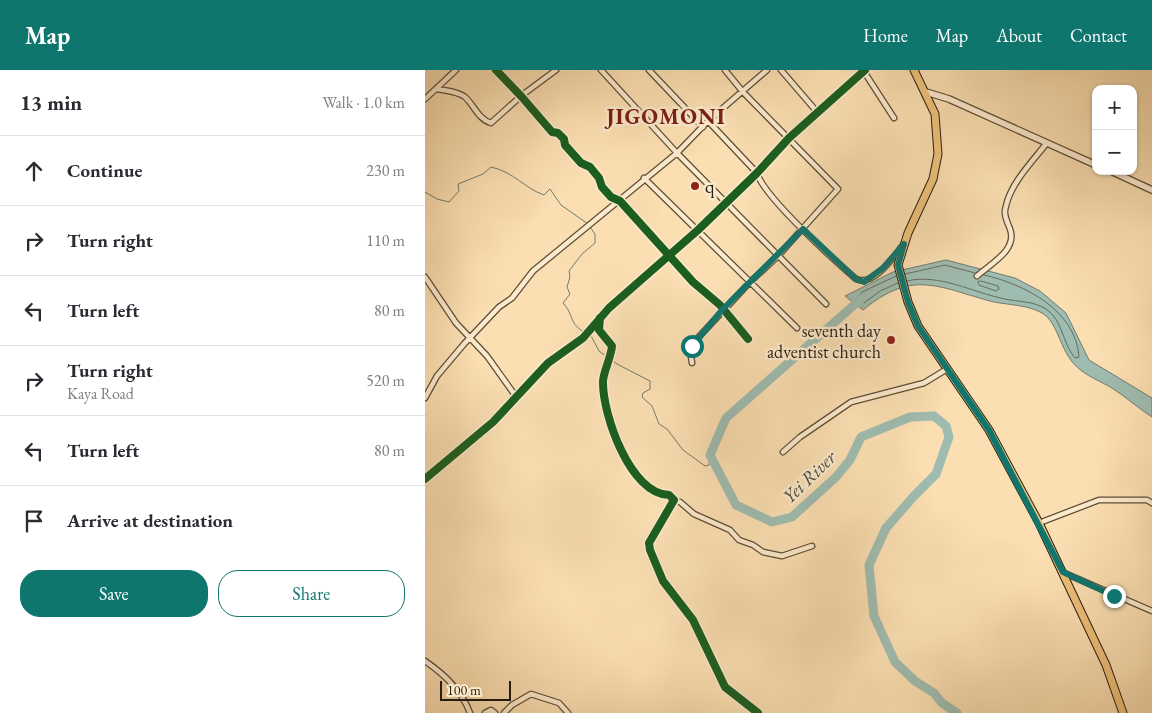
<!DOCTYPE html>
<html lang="en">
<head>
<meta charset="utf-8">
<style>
	body { margin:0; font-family:"EB Garamond",serif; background:#f2f2f3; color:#2b2b33 }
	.controls { position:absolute; right:15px; top:15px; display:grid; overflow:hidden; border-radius:10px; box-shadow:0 1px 4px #0004 }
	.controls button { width:45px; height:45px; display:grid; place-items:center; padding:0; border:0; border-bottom:1px solid #e1e1e2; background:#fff; color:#2b2b33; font:25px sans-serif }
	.scale { position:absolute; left:15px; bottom:12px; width:71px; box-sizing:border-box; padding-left:5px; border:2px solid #281d0e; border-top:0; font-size:14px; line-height:18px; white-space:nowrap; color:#281d0e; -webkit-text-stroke:4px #fceacd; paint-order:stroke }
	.stop { position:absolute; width:15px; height:15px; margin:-11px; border:4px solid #0f766e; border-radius:50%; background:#fff }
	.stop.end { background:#0f766e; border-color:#fff; box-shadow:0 1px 5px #0008 }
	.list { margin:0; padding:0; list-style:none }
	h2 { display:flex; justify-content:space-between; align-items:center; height:65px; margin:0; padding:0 20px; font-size:21px }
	h2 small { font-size:16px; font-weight:400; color:#7c7c81 }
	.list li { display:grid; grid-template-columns:32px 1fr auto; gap:15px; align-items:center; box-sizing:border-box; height:70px; padding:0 20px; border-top:1px solid #e1e1e2 }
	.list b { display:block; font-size:19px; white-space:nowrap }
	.list p { margin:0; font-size:16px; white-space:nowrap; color:#7c7c81 }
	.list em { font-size:16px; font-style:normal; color:#7c7c81 }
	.actions { display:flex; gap:10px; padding:15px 20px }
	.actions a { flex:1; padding:11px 0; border:1px solid #0f766e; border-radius:20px; text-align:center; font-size:18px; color:#0f766e }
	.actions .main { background:#0f766e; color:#fff }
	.icon { flex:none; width:28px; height:28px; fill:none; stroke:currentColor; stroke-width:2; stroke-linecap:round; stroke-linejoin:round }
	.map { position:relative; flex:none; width:727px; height:643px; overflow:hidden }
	header { display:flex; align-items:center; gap:30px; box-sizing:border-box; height:70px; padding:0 25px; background:#0f766e; color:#fff }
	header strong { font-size:24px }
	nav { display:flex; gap:28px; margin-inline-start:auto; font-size:18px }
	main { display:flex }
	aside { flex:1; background:#fff }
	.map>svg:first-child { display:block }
</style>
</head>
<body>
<header>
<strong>Map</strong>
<nav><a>Home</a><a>Map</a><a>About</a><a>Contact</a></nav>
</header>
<main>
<aside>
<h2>13 min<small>Walk · 1.0 km</small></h2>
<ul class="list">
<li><svg class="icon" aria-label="ahead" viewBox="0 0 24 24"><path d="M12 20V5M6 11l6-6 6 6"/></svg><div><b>Continue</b></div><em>230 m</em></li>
<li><svg class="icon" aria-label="right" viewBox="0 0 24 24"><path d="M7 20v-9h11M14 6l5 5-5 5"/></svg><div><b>Turn right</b></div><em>110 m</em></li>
<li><svg class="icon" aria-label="left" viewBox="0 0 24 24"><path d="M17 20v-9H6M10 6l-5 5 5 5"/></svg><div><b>Turn left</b></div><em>80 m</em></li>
<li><svg class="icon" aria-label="right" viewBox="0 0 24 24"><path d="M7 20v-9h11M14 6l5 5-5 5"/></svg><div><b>Turn right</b><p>Kaya Road</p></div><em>520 m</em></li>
<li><svg class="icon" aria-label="left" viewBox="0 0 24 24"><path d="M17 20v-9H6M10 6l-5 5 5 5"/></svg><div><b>Turn left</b></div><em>80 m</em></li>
<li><svg class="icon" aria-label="arrive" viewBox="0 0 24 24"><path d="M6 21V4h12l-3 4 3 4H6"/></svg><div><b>Arrive at destination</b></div></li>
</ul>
<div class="actions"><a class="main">Save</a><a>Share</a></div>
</aside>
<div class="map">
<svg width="727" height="643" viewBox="0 0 727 643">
	<rect width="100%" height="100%" fill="#fbdfb2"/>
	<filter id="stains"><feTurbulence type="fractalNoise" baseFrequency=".004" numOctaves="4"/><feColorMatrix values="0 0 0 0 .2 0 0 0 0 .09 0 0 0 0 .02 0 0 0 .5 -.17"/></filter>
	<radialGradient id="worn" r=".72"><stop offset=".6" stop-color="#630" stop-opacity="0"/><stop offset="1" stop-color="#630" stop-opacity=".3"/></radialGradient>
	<path fill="#9fbcb0" stroke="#6f7c6f" d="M521,190L590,208L615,221L641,243L664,290L727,328V347C713,338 701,327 687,318C675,311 661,306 651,296C635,281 633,252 617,243C603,235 585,235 569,232C514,218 489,198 438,240L420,226L468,202Z"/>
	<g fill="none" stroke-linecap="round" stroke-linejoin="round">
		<path stroke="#646c5f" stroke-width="1" d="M480,204L520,195L550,203
			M471,206L437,222L431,228L439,233L455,221L473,213
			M482,211C514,203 549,223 580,229C593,232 609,231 621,239C638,250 637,273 650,288L654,287C651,240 599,214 559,205
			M556,211L573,216L574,219L571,221L554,215L553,212Z"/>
		<path stroke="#6f7c6f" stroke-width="1" d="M0,122L12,129L24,132L34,121L33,114L58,104L66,97C89,102 99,118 119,125L125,119L136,135L163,154
			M161,263C143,254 150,246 138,233L145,224L142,217L145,207L144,201L157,184L170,173V164L165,157
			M165,264L174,281L192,294L225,311V319L218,323L217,327L227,336L234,354L242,359L258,380L280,396L284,395L285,385"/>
		<path stroke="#9fbcb0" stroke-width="9" d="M437,228L301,348L285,385L311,435L347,452L367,447L411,407L425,390L436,367L485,347L509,346L521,356L524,367L511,404L489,426L461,458L444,495L449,546L470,592L490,611L509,623L517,633L532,643"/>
		<g stroke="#5d4e37" stroke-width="7">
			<path id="minor" d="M71,0L96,26L127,62L133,63L139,69L140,75L156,93L165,97L174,108L177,117L186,127L195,131L268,212L295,235L323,269
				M176,0L252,83L401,234
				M224,0L278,57
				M356,0L393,43
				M438,0L469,48
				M12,19C21,21 32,21 40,27C49,35 53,49 66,53L96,26L131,0
				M0,29L31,0
				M283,51L332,103C339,127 409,190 431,209C449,217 468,187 478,175
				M219,108L372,258
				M552,206C565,194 593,180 585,159C582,151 578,144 581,136C586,113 607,92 621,74
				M0,207L31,253L62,286L92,328
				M175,248L174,260L187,276C186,288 177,305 178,313C178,345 205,424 244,425L249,430L224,473L225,480L238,511L268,550L300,617L333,643
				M267,293L265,280L270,271L325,212L353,186L413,119L318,22L300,0
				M0,328L12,306L39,274L74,237L87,228L108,201L252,83L283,51L342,0
				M358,382L375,367L426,332L499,313L522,299
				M0,409L68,352L123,293L158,268L184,238L273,160L332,103L364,68L440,0
				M249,430L255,432L269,444L305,460L314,470L328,475L338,482L357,486L387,476
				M614,453L674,430H722L727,433
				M637,502L727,541
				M0,591C19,604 37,621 45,643
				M60,643L66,640L70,643
				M79,643L87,635L106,624L134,633L143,643"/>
		</g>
		<g stroke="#5d4e37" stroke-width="8">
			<path id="tertiary" d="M501,22L524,29L671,95
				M686,101L727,120"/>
		</g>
		<g stroke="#281d0e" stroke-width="9">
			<path id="primary" d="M489,0L510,44L513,84L508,109L483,163L473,195L483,232L493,256L564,360L614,453L681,595L698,643"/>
		</g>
		<use href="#minor" stroke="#fceacd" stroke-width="4.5"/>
		<use href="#tertiary" stroke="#fceacd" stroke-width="5.5"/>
		<use href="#primary" stroke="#eec079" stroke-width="7"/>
		<g stroke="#fceacd" stroke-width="11">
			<path id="cycleway" d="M71,0L96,26L127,62L133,63L139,69L140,75L156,93L165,97L174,108L177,117L186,127L195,131L268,212L295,235L323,269
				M175,248L174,260L187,276C186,288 177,305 178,313C178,345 205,424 244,425L249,430L224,473L225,480L238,511L268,550L300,617L333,643
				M0,409L68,352L123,293L158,268L184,238L273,160L332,103L364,68L440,0"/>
		</g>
		<use href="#cycleway" stroke="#1b5e20" stroke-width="8"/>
	</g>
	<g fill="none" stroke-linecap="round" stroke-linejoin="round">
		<path stroke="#0f766e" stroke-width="6" d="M267,276L298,239L378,159L431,209L439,212L458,198L479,174L473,195L483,232L493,256L564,360L638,502L689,526"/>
	</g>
	<g fill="#8f2418" stroke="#fceacd" stroke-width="2">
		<circle cx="270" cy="116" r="5"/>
		<circle cx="466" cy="270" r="5"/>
	</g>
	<g text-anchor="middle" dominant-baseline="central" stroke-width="5" stroke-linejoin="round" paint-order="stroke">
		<g font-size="18" fill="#281d0e" stroke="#fceacd" text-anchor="start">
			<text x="280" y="116">q</text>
			<text x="456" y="260" text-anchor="end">seventh day<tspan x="456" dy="21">adventist church</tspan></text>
		</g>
		<g font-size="19" font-style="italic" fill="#4c4d3f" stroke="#fceacd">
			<text transform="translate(384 407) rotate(-44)">Yei River</text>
		</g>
		<g font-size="22" font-weight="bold" letter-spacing="1" fill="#7a1f14" stroke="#fceacd">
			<text x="241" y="46">JIGOMONI</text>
		</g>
	</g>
	<rect width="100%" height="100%" filter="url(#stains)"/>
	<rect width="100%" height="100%" fill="url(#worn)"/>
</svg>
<div class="controls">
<button>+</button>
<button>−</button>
</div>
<div class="scale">100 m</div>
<div class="stop" style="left:267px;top:276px"></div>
<div class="stop end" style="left:689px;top:526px"></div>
</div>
</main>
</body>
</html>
